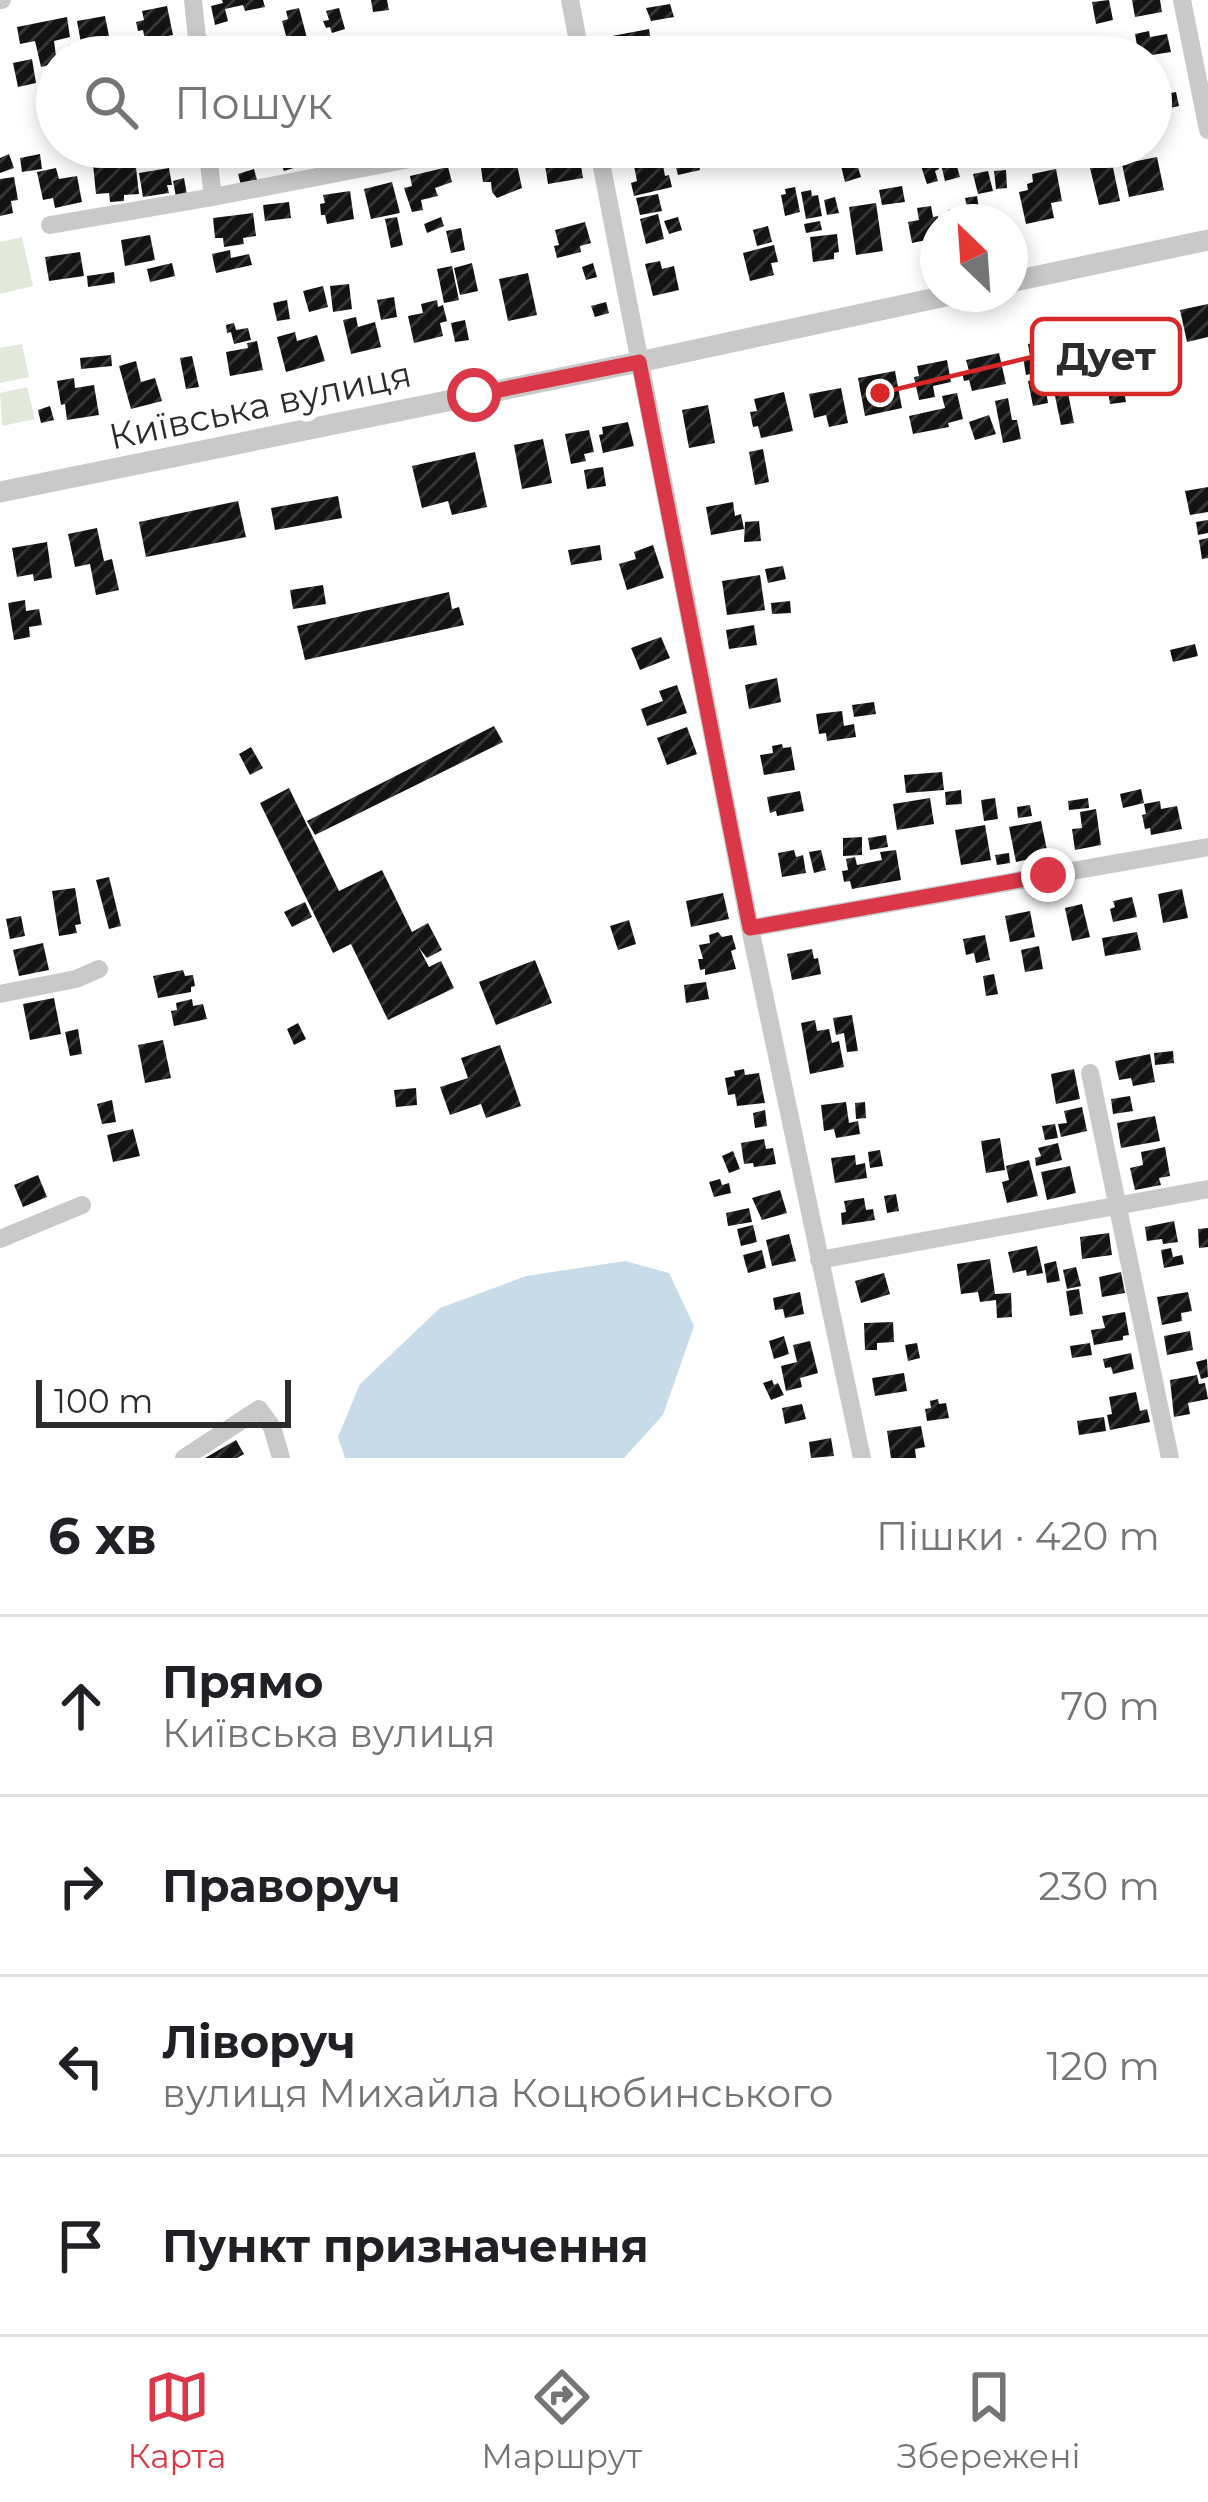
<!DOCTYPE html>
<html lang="uk">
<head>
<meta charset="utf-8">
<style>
	body { margin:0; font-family:Montserrat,sans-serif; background:#f6f6f6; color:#202124 }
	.compass { position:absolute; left:920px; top:204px; width:108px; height:108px; border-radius:50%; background:#fff; box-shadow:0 6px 18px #0003; rotate:335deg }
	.scale { position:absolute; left:36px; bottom:30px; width:255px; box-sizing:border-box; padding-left:12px; border:6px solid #2c2c2c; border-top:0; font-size:33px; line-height:42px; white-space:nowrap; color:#2c2c2c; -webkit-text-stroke:9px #fff; paint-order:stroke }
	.stop { position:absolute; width:36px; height:36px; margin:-27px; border:9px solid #da3848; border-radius:50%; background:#fff }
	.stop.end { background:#da3848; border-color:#fff; box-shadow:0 3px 12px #0008 }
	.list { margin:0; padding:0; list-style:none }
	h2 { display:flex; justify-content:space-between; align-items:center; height:156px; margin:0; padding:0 48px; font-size:51px }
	h2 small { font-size:39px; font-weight:400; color:#757577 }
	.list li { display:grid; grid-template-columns:78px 1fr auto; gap:36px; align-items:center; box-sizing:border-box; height:180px; padding:0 48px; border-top:3px solid #e0e0e0 }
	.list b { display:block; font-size:45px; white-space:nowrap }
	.list p { margin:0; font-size:39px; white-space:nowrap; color:#757577 }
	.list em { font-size:39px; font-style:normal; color:#757577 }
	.icon { flex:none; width:66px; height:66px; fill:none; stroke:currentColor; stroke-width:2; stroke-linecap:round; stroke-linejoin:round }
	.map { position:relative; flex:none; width:1208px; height:1458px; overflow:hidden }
	.search { position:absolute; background:#fff; box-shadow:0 6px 18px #0003; left:36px; right:36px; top:36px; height:132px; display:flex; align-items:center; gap:30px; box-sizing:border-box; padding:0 42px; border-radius:66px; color:#757577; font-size:45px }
	.sheet { height:876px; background:#fff }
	nav { display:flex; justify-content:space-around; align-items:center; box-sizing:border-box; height:168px; border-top:3px solid #e0e0e0; background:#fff; font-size:33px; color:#757577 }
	nav a { display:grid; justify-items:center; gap:6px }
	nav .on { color:#da3848 }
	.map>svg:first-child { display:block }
</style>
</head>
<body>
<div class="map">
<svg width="1208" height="1458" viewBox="0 0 1208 1458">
	<defs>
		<pattern id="grass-tufts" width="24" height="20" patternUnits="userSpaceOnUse" patternTransform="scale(3)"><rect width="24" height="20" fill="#e3e9da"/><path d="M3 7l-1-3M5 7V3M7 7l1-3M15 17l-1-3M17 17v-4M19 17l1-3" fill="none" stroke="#c3c8bb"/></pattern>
		<pattern id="building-hatch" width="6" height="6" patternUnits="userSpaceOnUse" patternTransform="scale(3)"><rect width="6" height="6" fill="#131313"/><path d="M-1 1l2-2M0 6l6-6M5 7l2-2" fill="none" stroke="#363636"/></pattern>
	</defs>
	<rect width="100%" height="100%" fill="#fff"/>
	<path fill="url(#grass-tufts)" d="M27,387L35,419L2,426L0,393Z"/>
	<path fill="#e3e9da" d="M22,237L33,286L0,294V242Z
		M22,344L29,377L0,383V348Z"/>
	<path fill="#c7dce8" d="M625,1261L669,1273L694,1326L663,1415L624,1458H345L338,1437L360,1384L440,1308L526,1276Z"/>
	<path fill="url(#building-hatch)" d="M222,0H263L265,7L245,11L243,5L225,9L228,21L215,25L211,6L223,3Z
		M371,0H387L389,10L373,12Z
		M1109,0L1113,20L1096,24L1092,2Z
		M1132,0H1160L1162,12L1135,17Z
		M670,4L674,17L651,21L646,8Z
		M167,6L173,35L145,40L143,30L138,31L136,22L144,20L142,11Z
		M299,8L307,38L288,43L282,21L288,19L286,11Z
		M339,8L345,29L332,33L330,27L326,28L323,21L329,20L326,11Z
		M105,16L110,41L98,44L100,51L70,57L68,45L81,43L77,21Z
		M67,17L70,37L54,41L57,63L41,67L35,41L20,44L17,27Z
		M649,29L654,57H615L612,36Z
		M1149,31L1150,37L1167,34L1171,52L1139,57L1135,34Z
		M173,38L175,52L151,57L149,42Z
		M473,44L475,57H460L458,47Z
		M32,59L36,83L18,87L13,63Z
		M1176,92L1179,106L1151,112V97Z
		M76,147H114V151L92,154V160L78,162Z
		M267,147H297L303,165L284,171L281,164L273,166Z
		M348,147H362L365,160L351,163Z
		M578,147L583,178L548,184L543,153Z
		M695,147L700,170L678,175L672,152Z
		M1125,147H1146L1147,153L1127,157Z
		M9,154L14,168L0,173V158Z
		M40,154L42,169L22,172L20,158Z
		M661,155L665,176L669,175L672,187L634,196L631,183L637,181L633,161Z
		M954,156L960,177L945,181L940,160Z
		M1157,157L1164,190L1129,197L1122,164Z
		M936,158L939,169L935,171L938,181L927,184L920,163Z
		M135,159L139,194L124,195V201L110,202L109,193L96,194L93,164Z
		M516,160L522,188L497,198L492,192L491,182H483L481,168Z
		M856,161L861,177L845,182L841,166Z
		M1112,163L1120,201L1099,205L1090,168Z
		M448,167L452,182L435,188L438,196L421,200L423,210L412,212L404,188L412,186L410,176Z
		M56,168L59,179L77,176L82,202L55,208L53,198L43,200L37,172Z
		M169,168L172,185H167L169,193L143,197L139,173Z
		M254,169L257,180L241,185L238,174Z
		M1056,169L1062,201L1051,203L1054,218L1026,224L1019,192L1028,190L1027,184L1033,182L1032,174Z
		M1006,170L1007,188L996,189L994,171Z
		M988,171L993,191L978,194L973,174Z
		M14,177L18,200L11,201L13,213L0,216V179Z
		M184,178L187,195L176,197L173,181Z
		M392,182L400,213L371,219L364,189Z
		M902,186L905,202L882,205L879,190Z
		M795,187L800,212L785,216L781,195L786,194L785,189Z
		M811,190L812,196L818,195L822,216L806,219L801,192Z
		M350,191L354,219L327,224L325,215H321L320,204L325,203L323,195Z
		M658,194L662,211L640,215L636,198Z
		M977,196L981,222H950L948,210L967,207L965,198Z
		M835,197L839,213L827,215L824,200Z
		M289,202L291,218L265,221L263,205Z
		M876,203L883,251L856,255L849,207Z
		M931,206L933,217L938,216L939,222L938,229L934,230L936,238L912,243L908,222L919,220L917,208Z
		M253,213L256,236L243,238L244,244L224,247L223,238H215L213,218Z
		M658,214L664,239L646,244L640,219Z
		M397,217L403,245L391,248L385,219Z
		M441,217L444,226L427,233L424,224Z
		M678,217L682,230L669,234L664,221Z
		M820,221L822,230L806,233L804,224Z
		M585,222L591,243L580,246L581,252L557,258L554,246L559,245L555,230Z
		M768,226L772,242L757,246L753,230Z
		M461,228L465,250L451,253L446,231Z
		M837,234L839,252L834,253V259L813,262L810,237Z
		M150,235L155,260L125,266L121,240Z
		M774,245L778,262L771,263L774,275L750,281L743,253Z
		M230,250L231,258L249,254L252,265L216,273L212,254Z
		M80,252L84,276L49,281L45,257Z
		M660,261L662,269L674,266L679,290L653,296L645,264Z
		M172,263L175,276L150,282L147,269Z
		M472,263L478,291L460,295L454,268Z
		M593,263L597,277L586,280L582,267Z
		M452,266L459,300L444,303L437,269Z
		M114,272L115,283L88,287L87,276Z
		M528,273L537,315L508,321L499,279Z
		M349,284L352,309L333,312L330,286Z
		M323,286L328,307L309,312L303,291Z
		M394,297L397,317L381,320L377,300Z
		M287,300L290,319L277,321L273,303Z
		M437,300L438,307L443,305L447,321L440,323L443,336L414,343L408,316L423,313L421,304Z
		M606,302L609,313L595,317L591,306Z
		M1208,304V337L1187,342L1180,310Z
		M356,317L358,327L375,322L381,347L351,354L343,320Z
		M1162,318L1171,357L1149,362L1148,356L1141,358L1135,332L1143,330L1141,323Z
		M465,320L469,340L455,342L451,323Z
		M234,323L236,330L248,328L251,340L234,344L231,332L227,333L226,325Z
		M295,332L297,341L317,335L325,361L286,372L277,337Z
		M1058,339L1064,368L1026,375L1023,357L1030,356L1028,344Z
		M257,341L263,370L230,376L226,352L248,348L247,343Z
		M999,353L1006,384L972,391L969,380L964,381L962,372L969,371L966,360Z
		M111,355L112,366L81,369L80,358Z
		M192,356L199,387L186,389L180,358Z
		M947,360L951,382L933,386L935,397L919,400L914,377L919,376L917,366Z
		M136,361L141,382L155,378L162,401L131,409L119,366Z
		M895,371L902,408L865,416L858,378Z
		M1121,375L1126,402L1110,404L1106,378Z
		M74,378L75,388L94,385L99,415L67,420L65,404L61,405L57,381Z
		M1044,379L1048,403L1033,406L1028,381Z
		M841,388L848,423L829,427L826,415L814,418L809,394Z
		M784,392L793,431L761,438L758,426L753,427L750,412L757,411L754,399Z
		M957,393L963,419L948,423L949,427L913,434L909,416L945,408L942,396Z
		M1068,393L1074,423L1061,425L1055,396Z
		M1008,398L1012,420H1017L1021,439L1003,443L995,401Z
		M708,405L715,443L689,448L682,410Z
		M50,406L54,420L41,423L38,410Z
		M989,415L996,434L975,440L969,422Z
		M628,422L634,446L603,453L599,435L603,434L602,427Z
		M589,430L594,452L584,454L586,461L571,464L565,434Z
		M543,439L552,483L522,489L514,445Z
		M763,449L769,482L755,485L749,452Z
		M475,452L487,507L452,515L448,501L422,508L412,466Z
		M603,467L606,486L587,489L584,470Z
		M1208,487V512L1190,515L1185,491Z
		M338,496L342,518L275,530L271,508Z
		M238,501L246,537L146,557L139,522Z
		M733,502L735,516L741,514L744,529L711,535L706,507Z
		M1208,520V533L1198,535L1196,522Z
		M759,521L761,541L744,542L745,522Z
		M97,528L104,561L112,559L119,590L96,595L90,564L75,567L68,534Z
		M1208,538V558L1202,559L1199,540Z
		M47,542L52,578L34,581L33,574L17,577L12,548Z
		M600,545L602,560L571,565L568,550Z
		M653,545L664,578L627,590L619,564L636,559L634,552Z
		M783,566L786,579L768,583L765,569Z
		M760,575L765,610L727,615L722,581Z
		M323,585L326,604L293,609L290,590Z
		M449,592L452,609L459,607L464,625L305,660L297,626Z
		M25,600L26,611L39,609L42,625L29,627L30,637L14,640L8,603Z
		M790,601L791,613L772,614L771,603Z
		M754,625L757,645L729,649L726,630Z
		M661,637L670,658L640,670L631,648Z
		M1195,644L1198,656L1173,662L1170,650Z
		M777,678L781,702L749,709L745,685Z
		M677,685L687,713L647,726L641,709L663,701L659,691Z
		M874,702L876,714L854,717L852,705Z
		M842,711L844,726L854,724L856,737L827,741L826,733L819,734L816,714Z
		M494,726L503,742L315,835L307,821Z
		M687,727L697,754L667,765L657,738Z
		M782,744L783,748L791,747L795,770L764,775L760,755L773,753L772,746Z
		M251,747L263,768L250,775L239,754Z
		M942,772L944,790L906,793L904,775Z
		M289,788L339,891L382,870L412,932L428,923L442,950L427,958L419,948L429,967L441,961L454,988L388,1020L351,944L333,953L260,803Z
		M1141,789L1144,803L1123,808L1120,794Z
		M961,790L962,804L946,805L945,792Z
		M800,791L804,811L777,816L776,811L770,813L767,797Z
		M930,798L934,824L897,830L893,804Z
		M995,798L998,819L984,821L981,800Z
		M1088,798L1089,808L1069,810L1068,801Z
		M1160,801L1161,809L1177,806L1182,829L1151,835L1150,828L1145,829L1142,815L1146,814L1144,804Z
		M1030,805L1032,816L1018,818L1017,807Z
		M1096,809L1101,845L1075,850L1072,829L1082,828L1080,812Z
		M1041,821L1048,855L1016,862L1009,827Z
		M985,825L991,860L961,865L955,830Z
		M886,835L888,847L870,850L868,838Z
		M862,837V855L843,856V838Z
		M794,850L796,857L803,855L806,873L782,877L778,853Z
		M821,850L826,870L814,873L809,852Z
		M896,850L901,880L852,889L850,881L844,882L842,871L848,870L846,859L855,857L857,865L882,860L880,852Z
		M1009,853L1010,863L997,865L995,855Z
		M109,877L121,926L109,929L96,880Z
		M75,888L81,924L75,925L77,933L59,936L52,891Z
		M1182,889L1188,918L1163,923L1158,894Z
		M723,893L729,919L691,927L686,901Z
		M1132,897L1137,917L1113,922L1110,909L1115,907L1113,901Z
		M305,902L312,917L292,927L284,912Z
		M1082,904L1090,937L1072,941L1065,908Z
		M1030,911L1035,937L1010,942L1005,916Z
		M21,916L25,936L10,939L6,919Z
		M629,920L636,944L618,950L610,926Z
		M718,932L722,937L732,935L736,949L731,951L736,969L705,975V969L700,970L698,959H703L699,945L710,943L709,935Z
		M1137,932L1141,950L1105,956L1102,938Z
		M985,935L990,960L976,963L974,953L966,955L963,939Z
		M43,943L49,970L19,976L13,950Z
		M1039,946L1043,969L1025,972L1021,950Z
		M812,949L814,959L818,958L821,974L792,980L787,954Z
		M535,960L552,1003L496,1025L479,982Z
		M183,970L185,976L193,975L195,986L191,987V992L158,998L153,976Z
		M994,974L998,994L986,996L983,976Z
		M706,982L709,999L686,1003L684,985Z
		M54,998L61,1034L30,1040L23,1004Z
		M192,999L193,1006L203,1004L207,1019L174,1026L171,1011L177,1010L176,1003Z
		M852,1015L858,1051L847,1052L844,1033L836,1035L833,1018Z
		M815,1020L817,1031L829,1029L832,1043L839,1041L844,1067L810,1074L801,1023Z
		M298,1023L306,1039L294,1045L287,1029Z
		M78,1029L82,1054L70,1056L65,1032Z
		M163,1040L171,1078L145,1083L138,1045Z
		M500,1045L521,1106L486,1118L481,1104L450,1115L440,1087L468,1078L461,1058Z
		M1173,1051L1174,1063L1155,1065L1154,1053Z
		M1150,1054L1155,1082L1133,1086L1131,1078L1119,1080L1115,1061Z
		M744,1069L745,1075L759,1073L765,1103L737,1106L735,1094L728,1095L725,1078L735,1076L734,1071Z
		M1074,1069L1080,1099L1056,1104L1051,1074Z
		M416,1088L417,1105L396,1107L394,1090Z
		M1130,1096L1133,1111L1113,1114L1111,1099Z
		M112,1100L116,1122L102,1124L97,1104Z
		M846,1102L849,1123L858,1121L860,1134L836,1138L834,1129L824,1131L821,1105Z
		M865,1102L866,1118L856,1119L855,1103Z
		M1082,1107L1087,1131L1061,1137L1058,1124L1067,1123L1064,1111Z
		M765,1110L767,1126L755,1128L753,1113Z
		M1155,1116L1160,1141L1121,1148L1117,1123Z
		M1055,1124L1058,1138L1045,1140L1042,1126Z
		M133,1129L140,1156L113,1162L107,1135Z
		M1000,1138L1005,1170L986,1173L981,1141Z
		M764,1139L766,1149L773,1148L776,1164L754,1167L753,1163L744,1164L741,1143Z
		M1058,1143L1062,1160L1036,1166L1035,1158L1041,1156L1038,1148Z
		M1165,1147L1170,1176L1159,1178L1161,1185L1135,1190L1130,1168L1143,1165L1141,1152Z
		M880,1150L883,1166L870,1168L868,1152Z
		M733,1151L740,1169L729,1173L722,1156Z
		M855,1155L856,1165L865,1163L867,1178L835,1183L831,1158Z
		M1029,1160L1038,1196L1007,1203L1002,1182L1009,1180L1006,1166Z
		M1070,1166L1076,1193L1047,1200L1041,1172Z
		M38,1175L47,1197L23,1207L14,1185Z
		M720,1179L722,1185L729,1183L731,1193L714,1197L709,1182Z
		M780,1190L787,1213L762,1220L752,1198Z
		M896,1194L899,1211L887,1213L884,1196Z
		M864,1198L866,1210L873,1209L875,1220L842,1225L841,1213L846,1212L844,1201Z
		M749,1208L752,1222L728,1226L726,1213Z
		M1174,1221L1178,1242L1163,1244L1162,1239L1147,1241L1145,1227Z
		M753,1225L757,1242L741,1246L737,1229Z
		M1208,1228V1247L1199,1248L1198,1229Z
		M1109,1233L1112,1255L1082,1259L1080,1237Z
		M789,1234L796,1261L772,1266L766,1240Z
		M1037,1246L1043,1273L1027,1276L1026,1270L1013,1273L1008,1252Z
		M1171,1248L1173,1257L1182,1255L1184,1264L1164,1268L1161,1250Z
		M762,1250L766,1268L748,1273L743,1255Z
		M990,1259L995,1294L1011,1293L1012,1317L997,1318L996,1300L980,1302L978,1292L961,1294L957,1264Z
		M1056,1261L1060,1281L1047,1283L1044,1264Z
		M1076,1267L1081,1286L1067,1289L1063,1270Z
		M1121,1272L1125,1293L1102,1297L1099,1277Z
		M884,1273L890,1294L861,1303L855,1281Z
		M1079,1289L1083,1314L1070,1316L1066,1291Z
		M800,1292L804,1314L785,1318L783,1309L775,1310L773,1298Z
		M1188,1292L1192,1311L1181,1313L1182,1321L1162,1325L1157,1297Z
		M1125,1312L1129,1335L1123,1336V1340L1094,1345L1091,1330L1105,1328L1102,1316Z
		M893,1322L894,1342L877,1343V1350H865L864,1323Z
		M1190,1331L1193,1350L1167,1355L1164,1336Z
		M784,1336L789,1354L774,1359L769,1341Z
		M810,1341L818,1373L800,1378L802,1387L786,1391L781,1366L797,1362L793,1345Z
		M917,1343L920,1358L908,1361L905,1345Z
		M1090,1343L1092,1355L1072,1358L1070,1346Z
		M1131,1353L1134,1369L1113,1374L1111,1367L1105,1368L1103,1359Z
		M1207,1359L1208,1377L1201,1379L1196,1362Z
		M904,1373L907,1391L875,1396L872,1378Z
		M1197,1375L1199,1384L1205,1383L1208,1399L1188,1403L1190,1414L1174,1417L1170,1380Z
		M772,1380L774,1385L778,1383L784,1395L771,1400L763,1383Z
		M1136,1392L1140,1411L1147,1409L1150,1422L1110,1430L1107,1415L1112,1414L1109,1397Z
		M938,1399L939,1404L946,1403L949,1418L927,1421L925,1409L931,1408L930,1401Z
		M802,1404L806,1419L785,1424L782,1408Z
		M1104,1417L1106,1431L1079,1435L1077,1421Z
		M921,1426L925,1447L915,1449L916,1458H891L887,1431Z
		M831,1438L834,1456L811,1458L809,1442Z
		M236,1440L244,1454L237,1458H205Z"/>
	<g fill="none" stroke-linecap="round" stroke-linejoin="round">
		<path stroke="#c9c9c9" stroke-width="18" d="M0,0H2
			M193,0L199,57
			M570,0L581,57
			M1182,0L1208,130
			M207,147L213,197L472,147
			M598,147L750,928L862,1458
			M50,225L213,197
			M750,928L1208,847
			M0,994L76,979L99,969
			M1090,1073L1170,1458
			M0,1239L82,1205
			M819,1260L1208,1189
			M184,1458L259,1409L272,1427L281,1458"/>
		<path stroke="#c9c9c9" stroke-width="21" d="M1010,282L1208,240
			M0,492L639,362L955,294"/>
	</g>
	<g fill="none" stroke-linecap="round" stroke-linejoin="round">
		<path stroke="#da3848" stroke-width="15" d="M474,395L639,362L750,928L1048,875"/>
	</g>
	<g text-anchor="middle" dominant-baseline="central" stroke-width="12" stroke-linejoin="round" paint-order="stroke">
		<g font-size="36" fill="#2c2c2c" stroke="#fff">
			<text transform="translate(260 405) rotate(-12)">Київська вулиця</text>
		</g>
	</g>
	<path fill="none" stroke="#d62828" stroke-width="4.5" d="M880 393L1032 357"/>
	<circle fill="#d62828" stroke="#fff" stroke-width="4.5" cx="880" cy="393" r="12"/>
	<rect fill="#fff" stroke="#d62828" stroke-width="4.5" x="1032" y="319" width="148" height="75" rx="12"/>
	<g font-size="39" text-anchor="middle" font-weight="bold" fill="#2c2c2c">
		<text x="1106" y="370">Дует</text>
	</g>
</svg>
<svg class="compass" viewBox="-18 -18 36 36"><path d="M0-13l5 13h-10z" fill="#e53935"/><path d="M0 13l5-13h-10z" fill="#757577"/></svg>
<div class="scale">100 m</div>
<div class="stop" style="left:474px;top:395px"></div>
<div class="stop end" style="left:1048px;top:875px"></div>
<div class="search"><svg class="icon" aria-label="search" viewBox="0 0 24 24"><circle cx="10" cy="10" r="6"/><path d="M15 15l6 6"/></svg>Пошук</div>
</div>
<section class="sheet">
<h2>6 хв<small>Пішки · 420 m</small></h2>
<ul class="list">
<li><svg class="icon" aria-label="ahead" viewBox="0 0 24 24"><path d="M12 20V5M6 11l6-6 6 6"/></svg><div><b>Прямо</b><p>Київська вулиця</p></div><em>70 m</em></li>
<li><svg class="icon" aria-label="right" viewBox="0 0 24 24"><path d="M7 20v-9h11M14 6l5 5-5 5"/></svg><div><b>Праворуч</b></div><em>230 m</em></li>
<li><svg class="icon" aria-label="left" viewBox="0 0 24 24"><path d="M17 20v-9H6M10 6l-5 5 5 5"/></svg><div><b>Ліворуч</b><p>вулиця Михайла Коцюбинського</p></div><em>120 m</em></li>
<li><svg class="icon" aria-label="arrive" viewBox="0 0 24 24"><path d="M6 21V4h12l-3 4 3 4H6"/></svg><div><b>Пункт призначення</b></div></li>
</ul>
</section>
<nav>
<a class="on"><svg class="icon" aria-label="map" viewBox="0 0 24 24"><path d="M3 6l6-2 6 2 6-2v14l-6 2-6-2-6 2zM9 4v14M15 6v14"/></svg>Карта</a>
<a><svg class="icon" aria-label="directions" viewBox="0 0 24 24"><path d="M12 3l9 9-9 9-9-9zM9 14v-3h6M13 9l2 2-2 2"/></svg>Маршрут</a>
<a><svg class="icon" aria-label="saved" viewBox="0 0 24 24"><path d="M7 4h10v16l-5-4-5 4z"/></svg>Збережені</a>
</nav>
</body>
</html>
